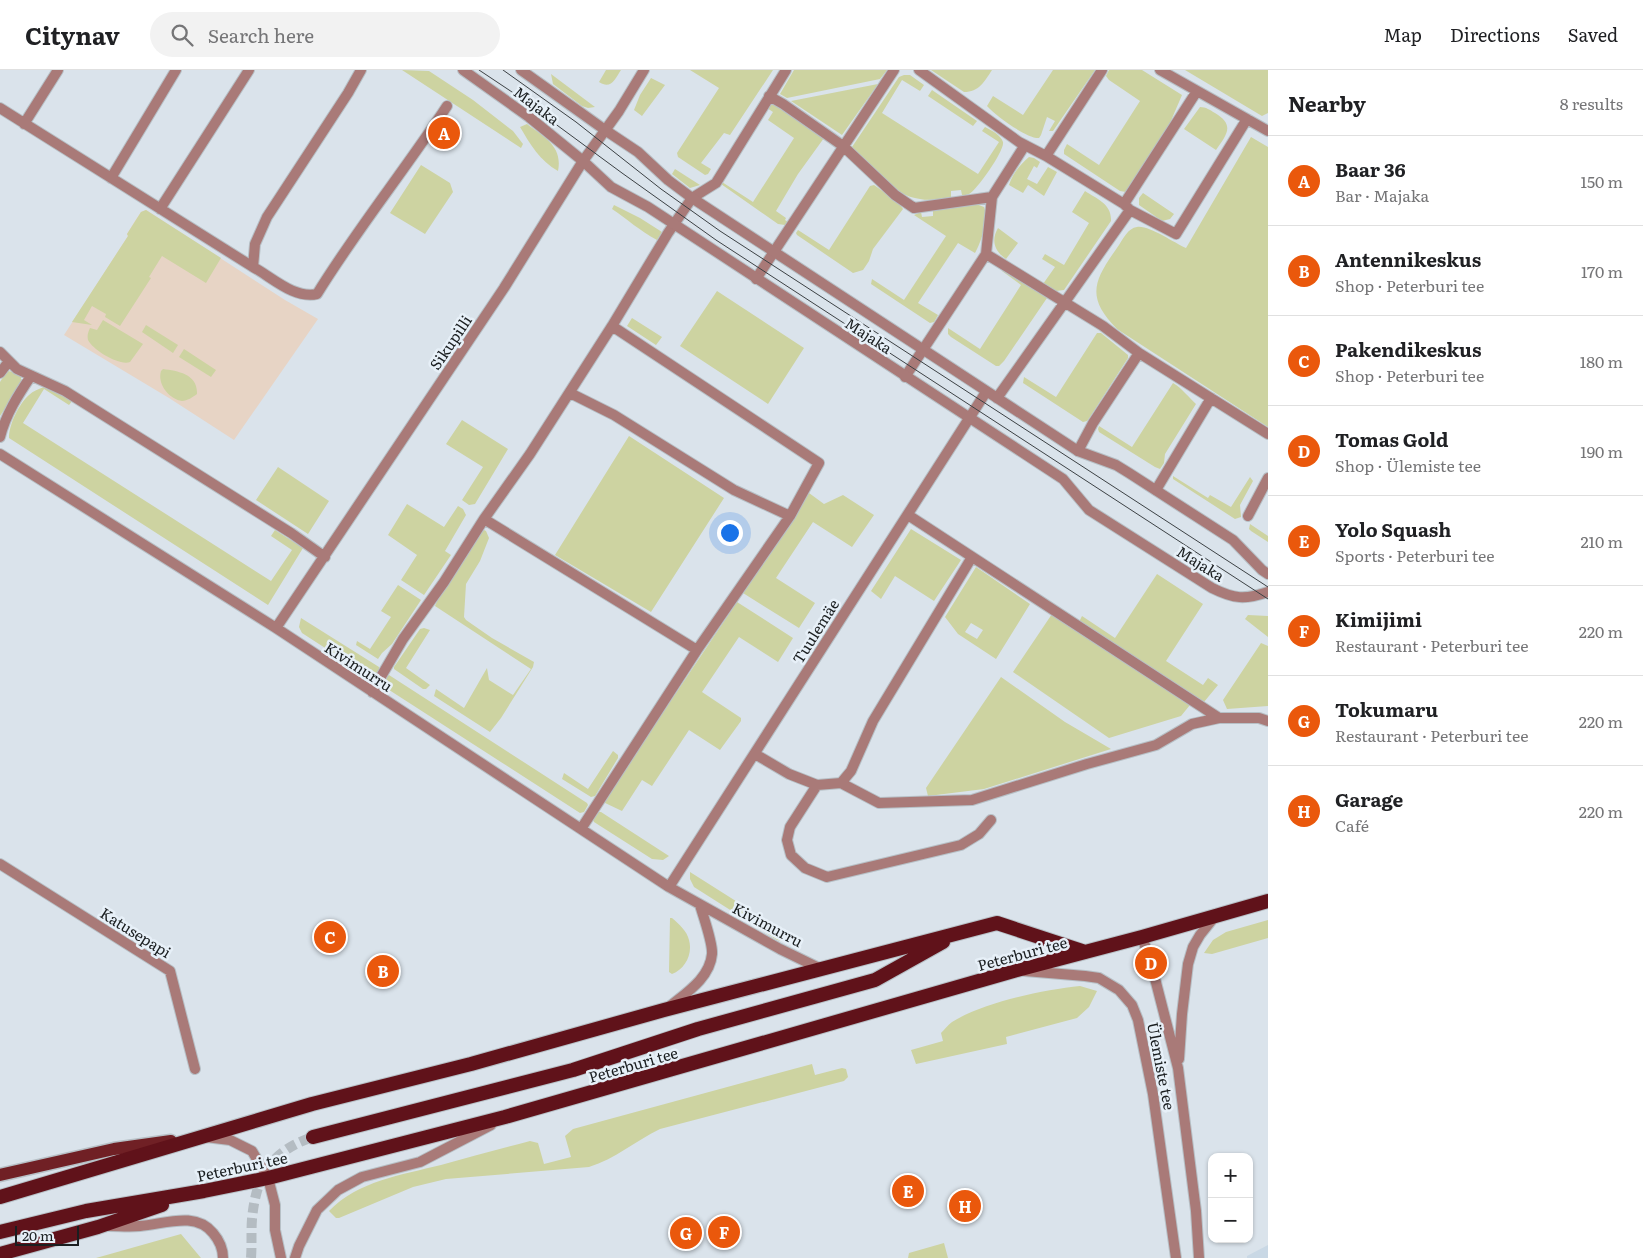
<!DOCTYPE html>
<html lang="en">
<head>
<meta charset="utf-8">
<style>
	body { margin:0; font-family:Literata,serif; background:#f2f2f2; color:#202124 }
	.controls { position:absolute; right:15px; bottom:15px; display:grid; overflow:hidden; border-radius:10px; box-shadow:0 1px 4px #0004 }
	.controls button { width:45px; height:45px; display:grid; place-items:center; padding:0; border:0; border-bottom:1px solid #e0e0e0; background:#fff; color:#202124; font:25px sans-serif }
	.scale { position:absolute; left:15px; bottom:12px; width:64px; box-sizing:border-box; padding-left:5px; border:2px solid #1a1e20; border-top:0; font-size:14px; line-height:18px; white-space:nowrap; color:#1a1e20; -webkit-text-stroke:4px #e7f0f8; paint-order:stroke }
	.you { position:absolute; left:729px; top:462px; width:18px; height:18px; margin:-12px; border:4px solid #fff; border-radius:50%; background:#1a73e8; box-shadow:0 0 0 8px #1a73e833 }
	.badge { display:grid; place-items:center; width:32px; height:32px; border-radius:50%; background:#ea580c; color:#fff; font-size:16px; font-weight:700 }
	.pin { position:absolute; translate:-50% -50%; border:2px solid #fff; box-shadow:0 1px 5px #0006 }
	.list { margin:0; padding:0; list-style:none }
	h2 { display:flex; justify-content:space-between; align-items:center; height:65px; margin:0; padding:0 20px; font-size:21px }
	h2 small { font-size:16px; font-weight:400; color:#757577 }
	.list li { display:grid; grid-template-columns:32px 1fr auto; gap:15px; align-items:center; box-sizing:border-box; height:90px; padding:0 20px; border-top:1px solid #e0e0e0 }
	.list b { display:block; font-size:19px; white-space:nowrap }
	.list p { margin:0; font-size:16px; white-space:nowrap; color:#757577 }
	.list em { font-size:16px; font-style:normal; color:#757577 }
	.icon { flex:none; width:28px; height:28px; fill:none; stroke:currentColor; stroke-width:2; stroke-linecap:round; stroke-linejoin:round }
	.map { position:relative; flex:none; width:1268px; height:1188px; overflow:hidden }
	header { display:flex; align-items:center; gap:30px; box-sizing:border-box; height:70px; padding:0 25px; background:#fff; border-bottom:1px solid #e0e0e0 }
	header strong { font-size:24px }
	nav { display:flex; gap:28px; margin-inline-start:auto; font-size:18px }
	.search { width:350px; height:45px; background:#f2f2f2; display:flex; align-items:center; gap:12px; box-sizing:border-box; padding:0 18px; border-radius:28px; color:#757577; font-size:19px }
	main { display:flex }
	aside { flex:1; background:#fff }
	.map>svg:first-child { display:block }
</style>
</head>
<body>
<header>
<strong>Citynav</strong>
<div class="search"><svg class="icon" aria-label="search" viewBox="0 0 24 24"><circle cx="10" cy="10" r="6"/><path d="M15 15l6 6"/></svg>Search here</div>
<nav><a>Map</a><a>Directions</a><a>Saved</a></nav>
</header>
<main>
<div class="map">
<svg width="1268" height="1188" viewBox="0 0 1268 1188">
	<rect width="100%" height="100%" fill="#dae3eb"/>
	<path fill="#c9d8e5" d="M1268,1175V1188H1247V1186Z"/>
	<path fill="#e7d4c5" d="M146,140L285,230L318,249L234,370L169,328L64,265L128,166L127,164L135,151L141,142Z"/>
	<path fill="#cdd3a1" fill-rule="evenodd" d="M402,0L429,1L473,30L513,61L523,74L521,78Z
		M606,0H621C615,9 611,20 599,12Z
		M690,0H773L730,65L724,63L701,93L711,99L708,104L705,105L678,87L677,83L719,18Z
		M794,0H887L880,9L787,28L780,24Z
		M931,0H992C984,12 979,22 964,22Z
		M1053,0H1095L1053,61H1049L1055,51L1047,47L1041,65L1039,68C1027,69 995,45 987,36L993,26L1023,45Z
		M1109,0H1142L1182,25L1170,53L1126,122L1120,121L1064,84V80L1067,74L1099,95L1140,31L1109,10L1106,6Z
		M1185,0H1268V43L1262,46Z
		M551,4L595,37L588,38L582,36L553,14Z
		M904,5H910L924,15L920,21L902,10L882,43L978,104L999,72L982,61L985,57C991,60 1001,65 1003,72C1005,80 977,120 969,124C967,125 964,125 962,125L961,120L951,121V127C941,129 930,131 920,129C893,126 869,95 852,77L899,7Z
		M651,8L665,15L642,46L634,40L640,25Z
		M878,14L842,65L791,31Z
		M932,20L977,51L973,56L928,26Z
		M772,33L778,34L824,68L798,104L776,141L786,148L785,150L788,152L785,155L778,154L721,114L722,112L753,132L794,68L768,50L773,42L767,38Z
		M1200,37C1206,37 1210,40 1215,43C1235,55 1227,64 1216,80L1184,59Z
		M527,54C544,67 563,76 558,101C540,91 530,74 520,57Z
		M1251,67L1268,77V357L1117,259C1084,226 1095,209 1119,175C1123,169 1128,158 1137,157C1149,155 1174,173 1186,178Z
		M1029,87L1034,88L1040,92L1037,98L1034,96L1027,109L1037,114L1048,97L1057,102L1044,126L1028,115L1023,123L1009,115C1013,103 1020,95 1029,87Z
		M421,95L450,113L453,122L425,164L390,143Z
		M675,99L700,115L690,118L672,104Z
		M874,115L897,131L903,139L873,179L869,191L863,200L853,203L797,165L796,163L798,160L829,180L870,116Z
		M1085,121C1097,129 1112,134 1111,151L1064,220L1056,221L1043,214L1055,197L1042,189L1045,184L1064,195L1089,153L1072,142Z
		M1143,123L1174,144L1170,149L1162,151L1139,135V128Z
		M976,134L984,137C989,150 981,172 975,183L958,173L918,233L938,245L934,252L930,253L871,214L872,209L904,230L946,166L914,145L921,142L922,147L933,146V141L935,140Z
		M614,135L640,148L662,162L657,170C640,161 627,149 612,139Z
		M146,140L221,188L206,213L162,186L149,207L151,208L120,256L105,247L106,244L92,236L84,250L92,255L72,252L128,166L127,164L141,142Z
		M998,158L1018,173L1006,189C994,181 991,170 998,158Z
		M1003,199L1046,225L1047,228L1004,291L999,296H996L951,267L948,264V258L980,279L1021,215L1002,201Z
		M717,221L804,278L768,334L680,276Z
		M632,248L662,267L656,275L627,256Z
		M103,250L143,274L130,292C119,296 93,280 88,270C87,266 88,262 90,258L97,260Z
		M146,255L178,275L173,283L142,262Z
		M1097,263H1101L1128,285V288L1090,347L1087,351L1083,352L1023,313L1024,307L1056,327Z
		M184,279L216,300L211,307L179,287Z
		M163,299C178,301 198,304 197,324C193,327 187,331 182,331C169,329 157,314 161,301Z
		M7,301L15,302L21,306V314L0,346V312Z
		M1173,313C1183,319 1188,327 1196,334L1165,384L1164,393L1160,399L1155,397L1099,362L1098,359L1099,356L1132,377Z
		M44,317L60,321L73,330L69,335L44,319L23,353L271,511L292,480L271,466L275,460L303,478L268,535L9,368C9,354 19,334 29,325C33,321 39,319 44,317Z
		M462,350L508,379L475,434L469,435L462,430L483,397L446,374Z
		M629,366L724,428L651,542L555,485Z
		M278,397L329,431L308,464L256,430Z
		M1173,406L1208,428L1210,425L1231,437L1250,407L1253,411L1240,435L1241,447L1235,449L1173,409Z
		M809,423L824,434L843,425L874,445L852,477L813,452L776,508L815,533L799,558L743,523Z
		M407,434L444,457L458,436L463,439L466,445L445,481L451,485L424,525L401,510L417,485L388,465Z
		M1250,454L1268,466V472L1251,461L1249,459Z
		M911,459L961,490L934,531L895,506L881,529L871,521Z
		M484,460L486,461L489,468L480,491L466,514L464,547L466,550L492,568L534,592L533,597L501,648L490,662L434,626L436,619L464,638L487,598L489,610L513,625L531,599L435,536L438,529L482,462Z
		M976,497L1030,534L996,589L958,564L945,547ZM971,553L983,560L977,569L965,562Z
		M1157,504L1203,534L1166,591L1203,615L1208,608L1218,615L1204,632L1079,552L1082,546L1115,568Z
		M398,515L421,530L392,574L382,583L378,589L356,575L357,571L370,579L391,547L381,541Z
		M737,532L793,568L778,592L739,567L702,622L741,648V651L720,680L689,660L652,716L642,710L622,741L603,732Z
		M1052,544L1190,635L1181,646L1109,668L1013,602Z
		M1248,545L1268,546V567L1245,549Z
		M301,548L379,597V602L375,608L373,609L302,563L299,557Z
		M424,558L430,560L406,598L430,615L426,619H423L394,599V597L420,559Z
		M1261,573L1268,576V636L1227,639L1223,630Z
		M389,605L587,733L588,735L584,742L580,743L383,616V612Z
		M1001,607L1065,652L1111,679L984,719L928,726L926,718Z
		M613,681L618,685V688L595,726L591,727L562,709L564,703L588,719Z
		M599,742H601L669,786L663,790L652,789L594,752L593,750Z
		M690,802L750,840L751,844L746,850L694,817L690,809Z
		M670,848H672C679,854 687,861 689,870C693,884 685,899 672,904L669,902Z
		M1268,850V868L1212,884L1204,883L1213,870L1226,862Z
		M764,851C775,853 788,862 789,873L777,870L758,858L761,853Z
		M1080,916L1097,921L1089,937L1077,948L1006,967L1007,974L916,994L911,980L943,971L941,963C944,960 948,955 952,952C984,932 1043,920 1080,916Z
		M812,994L815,1005L842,998L846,999L848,1007L844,1011L660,1059C635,1071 615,1089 589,1097L446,1109L413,1117L339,1148H336L329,1141C358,1111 401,1105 441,1095C470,1087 500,1079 530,1071L538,1073L544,1094L571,1087L565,1066L573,1059Z
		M181,1164L201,1188H96Z
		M944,1173L948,1188H908L909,1183Z"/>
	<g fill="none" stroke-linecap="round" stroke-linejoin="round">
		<path stroke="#b4bcc2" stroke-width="10" stroke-dasharray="10 5" stroke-linecap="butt" d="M251,1188C252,1175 251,1162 252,1149C256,1106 271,1081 313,1067"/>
		<g stroke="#b7c0c6" stroke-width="12">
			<path id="minor" d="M361,0L348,23L267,147L255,174L253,197C273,208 294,229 317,224C357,159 405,100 447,36
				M919,0L1019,72L1046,86L1124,134
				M1160,0L1268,61
				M1197,21L1124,134L1130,140L1176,164L1247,49
				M769,26L783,34L843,76L895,125L914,138L992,127
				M0,38L253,197
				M24,54L58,0
				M1046,86L1102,0
				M111,108L176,0
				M160,139L249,0
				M986,184L1103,256L1139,283L1268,364
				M756,209L894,0
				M0,282L17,299L65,321L291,463L325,487
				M0,303L9,291
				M905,307L986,184L992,127L1025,75
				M570,323L614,345L734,420L790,446
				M997,328L1130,140
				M0,367C6,344 18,325 31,306
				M1078,381L1093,353L1139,283
				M0,384L276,558L669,817L780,879L821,899
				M1156,420L1211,328
				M908,445L1219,648H1259L1268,651
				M1248,446L1268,408
				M484,449L697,580
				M276,558L504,218L583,91L619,41L644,0
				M372,622L403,569L444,512L484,449L530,384L612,256L668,163L692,128L716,113L786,0
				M755,684L789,704L817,715L841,713L879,733L972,730L1087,694L1156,675L1192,654L1219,648
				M841,713L851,701L873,651L972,487
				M817,715L790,757L787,770L791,785L805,798L827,807L961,775L979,764L991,750
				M581,759L697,580L790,446L819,393L612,256
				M0,794L170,901L195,999
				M669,817L986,322
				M1142,867L1151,893L1178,998L1196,1141L1199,1188
				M1025,901L1085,906L1099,908L1119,920L1132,935L1138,950L1153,1024L1176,1188
				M669,937C686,923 710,908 712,884C713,873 703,846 700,835
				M1179,989L1182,944L1188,894L1193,877L1200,865L1216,845
				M206,1067L230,1070L252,1081L268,1108L275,1135V1160L281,1188
				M109,1156C119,1156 130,1157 140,1156C165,1154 195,1141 213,1163C219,1170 223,1179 223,1188
				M295,1188L299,1176L317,1140L338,1120L362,1107L420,1092L491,1055"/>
		</g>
		<g stroke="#b7c0c6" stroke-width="12">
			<path id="tertiary" d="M463,0L529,47L583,91L611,117L648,137L1063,409L1089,440L1212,518C1234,529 1245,530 1268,522
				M521,0L605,60L638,82L668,110L692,128L1078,381L1116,395L1129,403L1233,470L1262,500L1268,504"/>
		</g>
		<g stroke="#b7c0c6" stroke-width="15">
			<path id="primary" d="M0,1105L114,1079L171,1071"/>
		</g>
		<g stroke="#b7c0c6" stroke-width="16">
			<path id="trunk" d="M313,1067L573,1000L698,959L875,910L943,872
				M0,1127L312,1034L471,994L664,940L997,853L1085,882
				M0,1162L86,1141L204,1121L268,1108L505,1047L1017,900L1142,867L1268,831
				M0,1184L98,1157L162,1135"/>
		</g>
		<use href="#minor" stroke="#a97a78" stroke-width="10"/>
		<use href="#tertiary" stroke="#a97a78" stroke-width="10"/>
		<use href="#primary" stroke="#702025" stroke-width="12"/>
		<use href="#trunk" stroke="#60121a" stroke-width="14"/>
		<path stroke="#3c4144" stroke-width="1" d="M479,0L512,22L622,103L716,170L1268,529
			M503,0L576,52L661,119L720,161L1268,517"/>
	</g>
	<g text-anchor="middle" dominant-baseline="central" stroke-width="5" stroke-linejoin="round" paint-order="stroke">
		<g font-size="15" fill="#1a1e20" stroke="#e7f0f8">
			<text transform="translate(537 35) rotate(37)">Majaka</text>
			<text transform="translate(869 265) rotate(33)">Majaka</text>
			<text transform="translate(450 272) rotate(-56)">Sikupilli</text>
			<text transform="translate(1201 493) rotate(32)">Majaka</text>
			<text transform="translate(815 561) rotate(-58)">Tuulemäe</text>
			<text transform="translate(359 596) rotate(33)">Kivimurru</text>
			<text transform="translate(768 854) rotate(28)">Kivimurru</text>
			<text transform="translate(136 862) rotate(32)">Katusepapi</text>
			<text transform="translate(1022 883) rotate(-15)">Peterburi tee</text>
			<text transform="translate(633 994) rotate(-16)">Peterburi tee</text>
			<text transform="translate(1162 996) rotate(79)">Ülemiste tee</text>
			<text transform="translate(242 1096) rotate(-12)">Peterburi tee</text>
		</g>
	</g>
</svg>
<div class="controls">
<button>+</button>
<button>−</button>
</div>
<div class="scale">20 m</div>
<div class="you"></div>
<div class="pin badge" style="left:444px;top:63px">A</div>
<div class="pin badge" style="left:383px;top:901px">B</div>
<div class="pin badge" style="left:330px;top:867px">C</div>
<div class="pin badge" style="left:1151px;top:893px">D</div>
<div class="pin badge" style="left:908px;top:1121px">E</div>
<div class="pin badge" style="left:724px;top:1162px">F</div>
<div class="pin badge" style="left:686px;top:1163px">G</div>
<div class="pin badge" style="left:965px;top:1136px">H</div>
</div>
<aside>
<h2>Nearby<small>8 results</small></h2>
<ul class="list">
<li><span class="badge">A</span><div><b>Baar 36</b><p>Bar · Majaka</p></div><em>150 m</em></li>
<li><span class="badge">B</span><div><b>Antennikeskus</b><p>Shop · Peterburi tee</p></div><em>170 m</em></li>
<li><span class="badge">C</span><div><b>Pakendikeskus</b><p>Shop · Peterburi tee</p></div><em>180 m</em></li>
<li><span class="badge">D</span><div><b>Tomas Gold</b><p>Shop · Ülemiste tee</p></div><em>190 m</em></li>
<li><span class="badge">E</span><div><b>Yolo Squash</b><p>Sports · Peterburi tee</p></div><em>210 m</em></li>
<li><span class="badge">F</span><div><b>Kimijimi</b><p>Restaurant · Peterburi tee</p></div><em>220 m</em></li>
<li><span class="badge">G</span><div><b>Tokumaru</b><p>Restaurant · Peterburi tee</p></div><em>220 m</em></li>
<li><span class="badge">H</span><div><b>Garage</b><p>Café</p></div><em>220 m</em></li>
</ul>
</aside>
</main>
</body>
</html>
